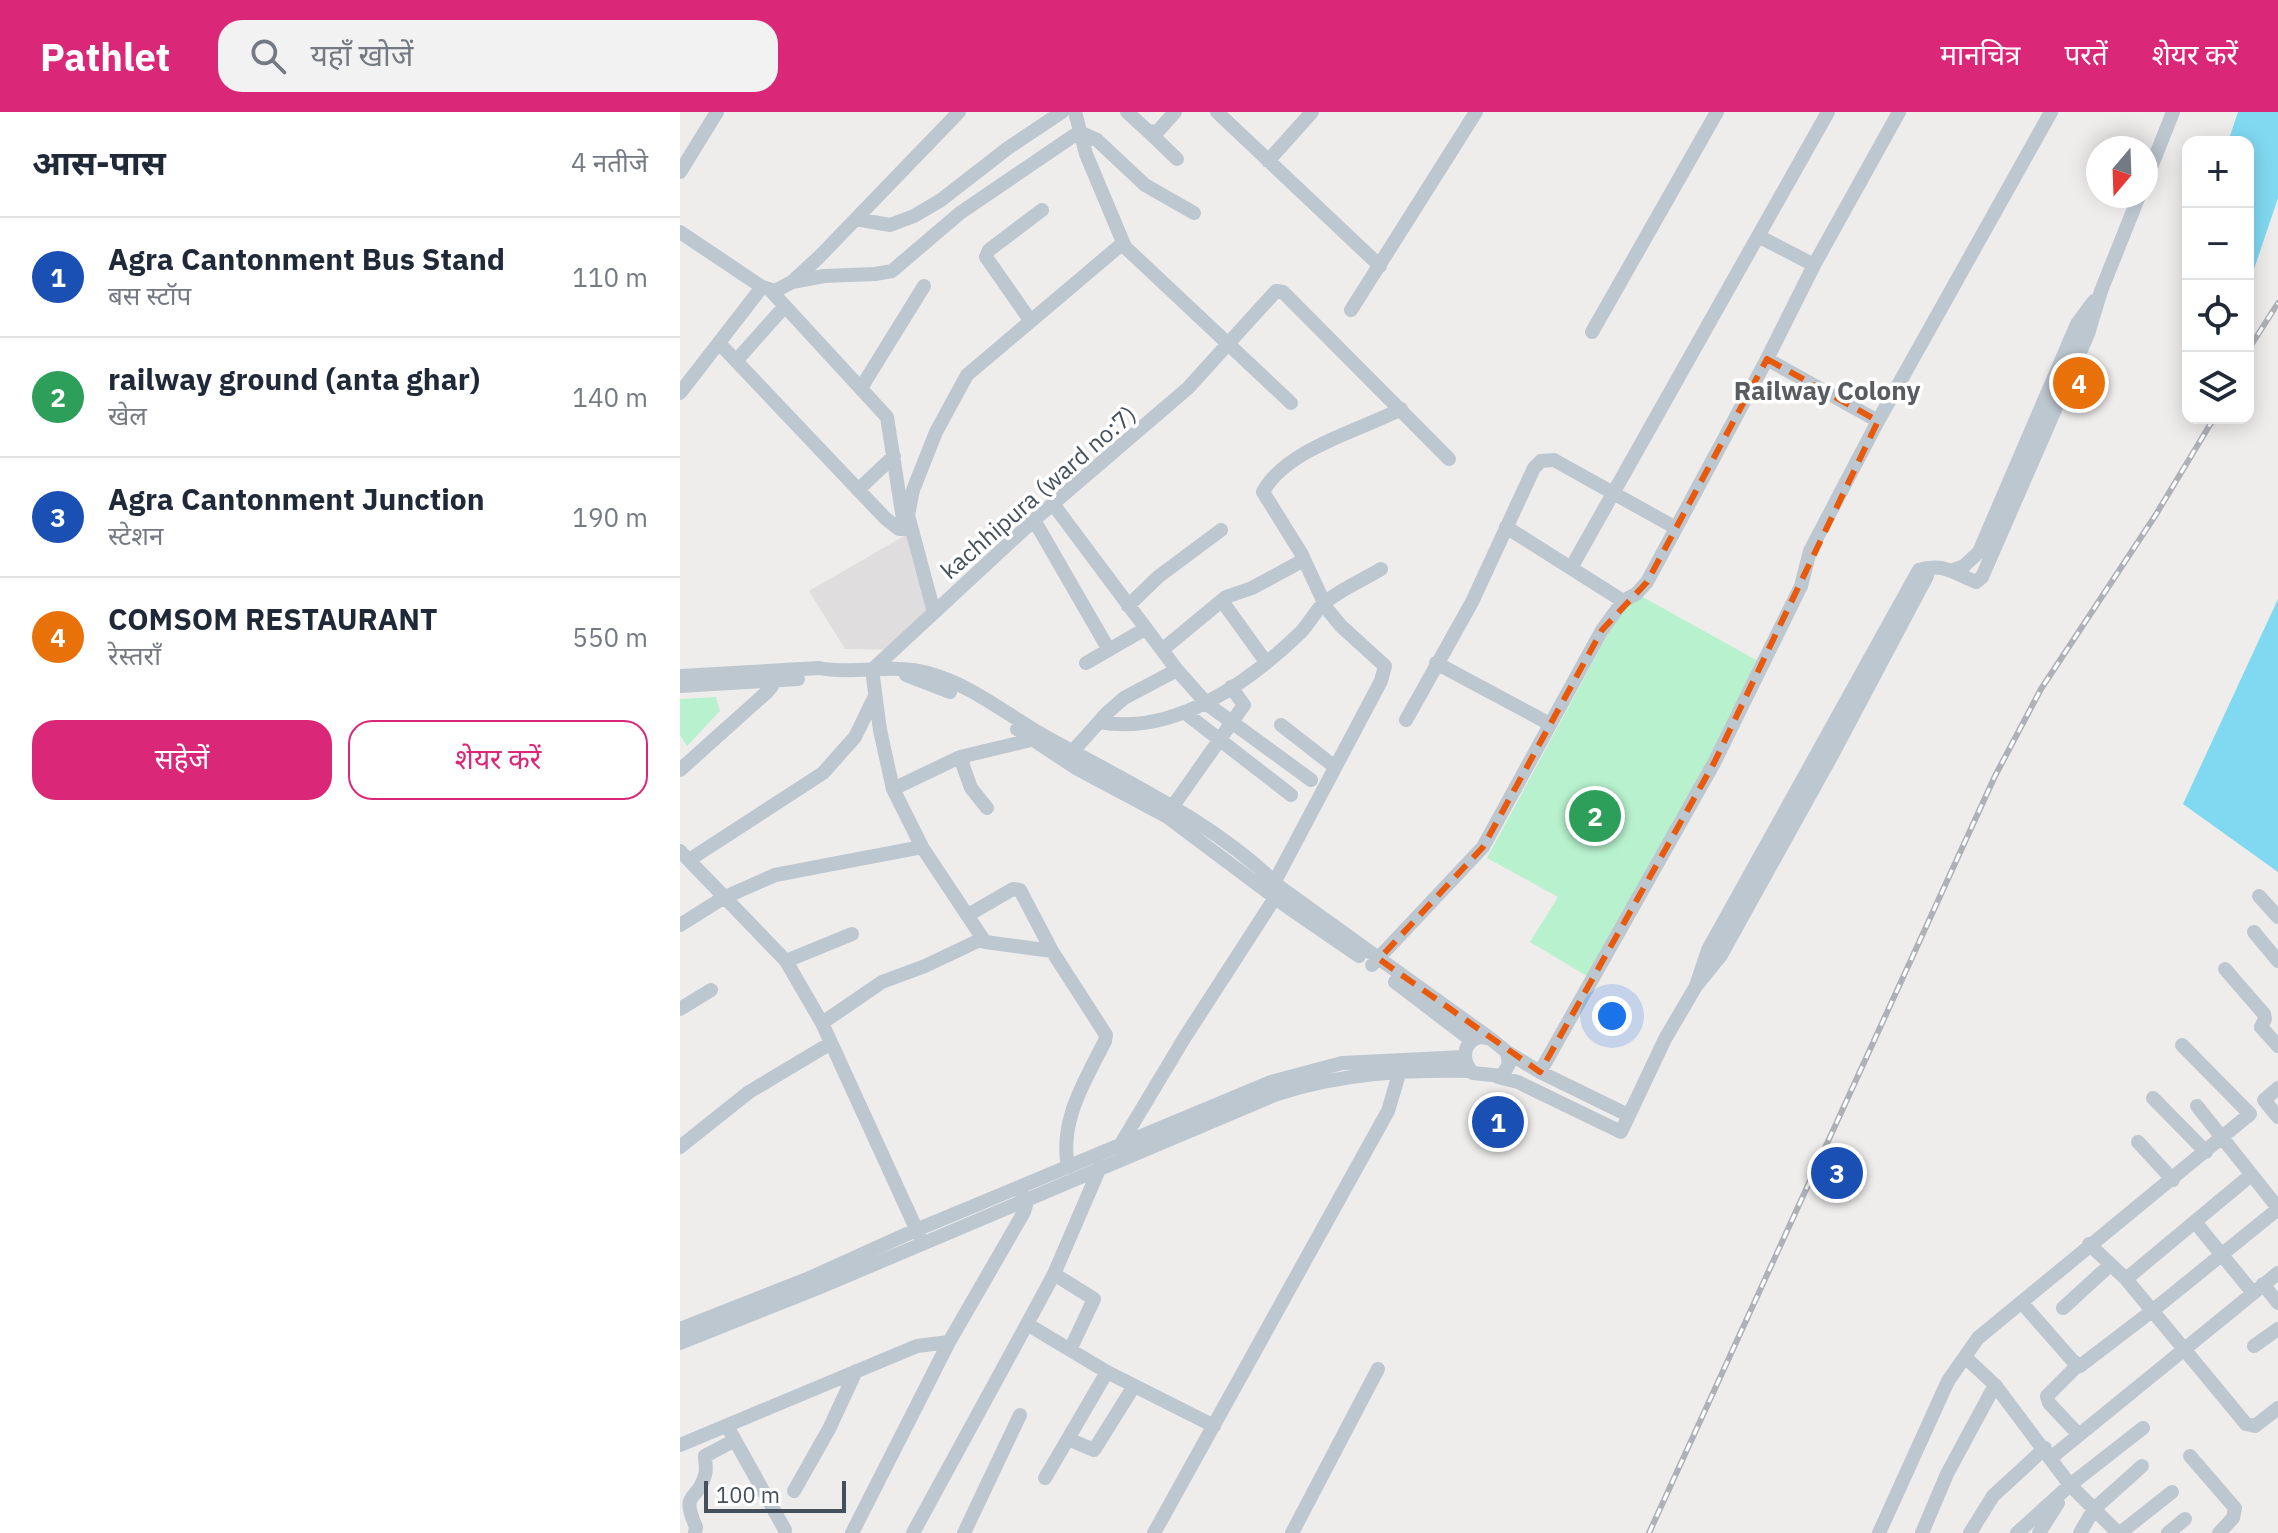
<!DOCTYPE html>
<html lang="hi">
<head>
<meta charset="utf-8">
<style>
	body { margin:0; font-family:"IBM Plex Sans","Noto Sans Devanagari",sans-serif; background:#f2f2f3; color:#1f2937 }
	.controls { position:absolute; right:24px; top:24px; display:grid; overflow:hidden; border-radius:16px; box-shadow:0 4px 20px #0003 }
	.controls button { width:72px; height:72px; display:grid; place-items:center; padding:0; border:0; border-bottom:2px solid #e0e1e3; background:#fff; color:#1f2937; font:40px sans-serif }
	.compass { position:absolute; left:1406px; top:24px; width:72px; height:72px; border-radius:50%; background:#fff; box-shadow:0 4px 20px #0003; rotate:199deg }
	.scale { position:absolute; left:24px; bottom:20px; width:142px; box-sizing:border-box; padding-left:8px; border:4px solid #44505b; border-top:0; font-size:22px; line-height:28px; white-space:nowrap; color:#44505b; -webkit-text-stroke:6px #fff; paint-order:stroke }
	.you { position:absolute; left:932px; top:904px; width:28px; height:28px; margin:-20px; border:6px solid #fff; border-radius:50%; background:#1a73e8; box-shadow:0 0 0 12px #1a73e833 }
	.badge { display:grid; place-items:center; width:52px; height:52px; border-radius:50%; background:#db2777; color:#fff; font-size:26px; font-weight:700 }
	.pin { position:absolute; translate:-50% -50%; border:4px solid #fff; box-shadow:0 2px 8px #0006 }
	.list { margin:0; padding:0; list-style:none }
	h2 { display:flex; justify-content:space-between; align-items:center; height:104px; margin:0; padding:0 32px; font-size:34px }
	h2 small { font-size:26px; font-weight:400; color:#747a83 }
	.list li { display:grid; grid-template-columns:52px 1fr auto; gap:24px; align-items:center; box-sizing:border-box; height:120px; padding:0 32px; border-top:2px solid #e0e1e3 }
	.list b { display:block; font-size:30px; white-space:nowrap }
	.list p { margin:0; font-size:26px; white-space:nowrap; color:#747a83 }
	.list em { font-size:26px; font-style:normal; color:#747a83 }
	.actions { display:flex; gap:16px; padding:24px 32px }
	.actions a { flex:1; padding:18px 0; border:2px solid #db2777; border-radius:24px; text-align:center; font-size:28px; color:#db2777 }
	.actions .main { background:#db2777; color:#fff }
	.icon { flex:none; width:44px; height:44px; fill:none; stroke:currentColor; stroke-width:2; stroke-linecap:round; stroke-linejoin:round }
	.map { position:relative; flex:none; width:1598px; height:1421px; overflow:hidden }
	header { display:flex; align-items:center; gap:48px; box-sizing:border-box; height:112px; padding:0 40px; background:#db2777; color:#fff }
	header strong { font-size:38px }
	nav { display:flex; gap:44px; margin-inline-start:auto; font-size:28px }
	.search { width:560px; height:72px; background:#f2f2f3; display:flex; align-items:center; gap:20px; box-sizing:border-box; padding:0 28px; border-radius:24px; color:#747a83; font-size:30px }
	main { display:flex }
	aside { flex:1; background:#fff }
	.map>svg:first-child { display:block }
</style>
</head>
<body>
<header>
<strong>Pathlet</strong>
<div class="search"><svg class="icon" aria-label="search" viewBox="0 0 24 24"><circle cx="10" cy="10" r="6"/><path d="M15 15l6 6"/></svg>यहाँ खोजें</div>
<nav><a>मानचित्र</a><a>परतें</a><a>शेयर करें</a></nav>
</header>
<main>
<aside>
<h2>आस-पास<small>4 नतीजे</small></h2>
<ul class="list">
<li><span class="badge" style="background:#1a4fb4">1</span><div><b>Agra Cantonment Bus Stand</b><p>बस स्टॉप</p></div><em>110 m</em></li>
<li><span class="badge" style="background:#2e9e5b">2</span><div><b>railway ground (anta ghar)</b><p>खेल</p></div><em>140 m</em></li>
<li><span class="badge" style="background:#1a4fb4">3</span><div><b>Agra Cantonment Junction</b><p>स्टेशन</p></div><em>190 m</em></li>
<li><span class="badge" style="background:#e8710a">4</span><div><b>COMSOM RESTAURANT</b><p>रेस्तराँ</p></div><em>550 m</em></li>
</ul>
<div class="actions"><a class="main">सहेजें</a><a>शेयर करें</a></div>
</aside>
<div class="map">
<svg width="1598" height="1421" viewBox="0 0 1598 1421">
	<rect width="100%" height="100%" fill="#efecec"/>
	<path fill="#e0ddde" d="M231,420L254,500L213,538L165,537L129,479Z"/>
	<path fill="#b7f1cd" d="M961,484L1078,549L1024,661L907,864L850,830L878,785L807,746L942,496Z
		M36,585L40,599L7,634L0,623V587Z"/>
	<path fill="#81d9f1" d="M1558,0H1598V86L1568,175V30H1548Z
		M1598,487V760L1503,692Z"/>
	<g fill="none" stroke-linecap="round" stroke-linejoin="round">
		<path stroke="#bcc7d0" stroke-width="14" d="M395,0L406,42L445,135L611,291
			M447,0L469,20L478,19L495,0
			M537,0L700,154
			M469,20L497,47
			M588,49L632,0
			M0,60L37,0
			M1466,68L1493,0
			M176,107L210,113L234,104L261,88L328,36L382,0
			M0,120L82,175L95,179L112,170L139,145L279,0
			M1080,125L1134,153
			M112,170L144,164L195,162L212,159L280,101L399,20L417,28L465,73L514,101
			M91,179L207,305L223,407
			M671,198L796,0
			M350,208L306,145L309,138L362,98
			M912,220L1037,0
			M39,231L205,406L219,417H231
			M1087,247L1198,309
			M56,249L105,194
			M181,276L244,174
			M0,281L82,175
			M178,378L214,344
			M373,392L497,558L527,592L631,668
			M354,408L429,538
			M826,415L943,489
			M891,456L1148,0
			M1273,458L1284,454L1299,440L1397,212L1414,189
			M542,489L586,550
			M448,494L478,465L541,418
			M254,500L228,403L233,378L256,320L287,263L443,131
			M482,538L546,485L572,476L624,448
			M406,551L465,517
			M756,551L870,612
			M226,563L270,580
			M0,564L139,556C175,563 213,551 248,561C289,572 325,601 361,622C444,669 532,708 601,776L811,927
			M0,574L118,567
			M504,600L611,683
			M726,608L792,490L854,356L861,349L874,348L996,416
			M419,610C494,624 568,571 620,521C629,512 634,501 643,492C659,478 683,468 701,457
			M601,613L655,655
			M337,617L396,656L486,704L609,796L679,844
			M393,639L427,601L444,586L497,558
			M280,645L291,676L307,696
			M0,658L87,580L92,574V563
			M213,677L280,645L355,627
			M488,701L564,593L551,575
			M0,739L106,849L142,911L239,1123
			M9,748L143,661L175,625L194,586
			M595,769L701,569L705,554L661,514L647,497L621,441L583,380C606,337 679,319 721,297
			M1579,784L1598,805
			M288,803L333,777L340,778L372,839L426,923L425,929C405,969 379,1009 388,1055
			M0,813L43,786L95,763L242,735
			M1574,820L1598,849
			M372,839L305,830L242,735L213,677L200,618L192,558L354,408L508,276L596,179L603,180L769,347
			M106,849L172,822
			M692,853L803,735L922,518L943,489L956,482L967,470L1087,247L1134,153L1219,0
			M1545,857L1584,902L1585,907L1581,915L1598,934
			M715,870L791,928
			M1016,874L1028,838L1239,458C1263,450 1276,462 1296,470L1302,465L1408,222L1421,179L1459,84
			M0,897L31,878
			M142,911L202,870L245,854L302,827
			M801,925L811,927L827,940L829,952L822,964L793,961C781,949 782,929 801,925Z
			M827,940L860,960L948,1003
			M860,960L1034,651L1121,474L1130,439L1198,309L1371,0
			M818,965L838,970L941,1020L985,927L1016,874L1041,843L1152,643L1247,464
			M1598,976L1584,988L1598,1005
			M1473,986L1526,1040
			M1517,994L1598,1096
			M1458,1030L1493,1068
			M0,1035L69,980L151,931
			M439,1035L505,925L600,778
			M1515,1110L1573,1181
			M1409,1132L1446,1167L1566,1312L1575,1314L1598,1296
			M374,1162L414,1187L390,1238
			M1446,1167L1571,1063
			M1583,1172L1598,1191
			M1342,1191L1392,1248L1400,1254L1472,1199L1598,1097
			M1383,1196L1430,1153
			M347,1212L374,1162L421,1053
			M0,1217L132,1165L236,1118L591,970L662,951L784,945
			M0,1231L138,1176L597,982C663,961 722,958 790,959
			M1574,1234L1598,1217
			M1285,1245L1315,1273L1390,1373L1438,1421
			M1397,1254L1367,1284L1369,1291L1399,1323
			M47,1314L105,1418
			M388,1327L414,1338L454,1274
			M0,1333L237,1234L269,1230
			M1510,1344L1555,1396L1553,1406L1539,1421
			M1372,1345L1598,1161
			M365,1366L427,1260
			M114,1379L149,1317L176,1259
			M15,1421L16,1415C0,1378 17,1392 25,1363C27,1357 25,1350 25,1344L55,1328
			M172,1421L269,1230L344,1100L346,1093L342,1082
			M233,1421L347,1212L427,1260L534,1314
			M284,1421L340,1303
			M474,1421L708,999L722,952
			M612,1421L698,1257
			M1199,1421L1268,1269L1298,1226L1570,1002L1502,933
			M1242,1421L1267,1362L1315,1273
			M1290,1421L1313,1384L1365,1336
			M1337,1421L1390,1373L1463,1316
			M1359,1421L1378,1391
			M1400,1421L1414,1397L1462,1354
			M1440,1421L1492,1380
			M1488,1421L1505,1407"/>
		<g stroke="#aeb1b7" stroke-width="6">
			<path id="rail" d="M1568,238L1598,191
				M969,1421L1315,664L1361,577L1475,404L1534,306"/>
		</g>
		<use href="#rail" stroke="#fff" stroke-width="3" stroke-dasharray="9" stroke-linecap="butt"/>
	</g>
	<path fill="none" stroke="#e8590c" stroke-width="6" stroke-dasharray="16 10" stroke-linejoin="round" d="M1087,247L1198,309L1034,651L860,960L699,847L803,735L922,518L967,470Z"/>
	<g text-anchor="middle" dominant-baseline="central" stroke-width="7" stroke-linejoin="round" paint-order="stroke">
		<g font-size="24" fill="#44505b" stroke="#fff">
			<text transform="translate(358 380) rotate(-41)">kachhipura (ward no:7)</text>
		</g>
		<g font-size="26" font-weight="bold" fill="#595d62" stroke="#fff">
			<text x="1147" y="278">Railway Colony</text>
		</g>
	</g>
</svg>
<div class="controls">
<button>+</button>
<button>−</button>
<button><svg class="icon" aria-label="locate" viewBox="0 0 24 24"><circle cx="12" cy="12" r="6"/><path d="M12 2v4M12 18v4M2 12h4M18 12h4"/></svg></button>
<button><svg class="icon" aria-label="layers" viewBox="0 0 24 24"><path d="M12 4l9 5-9 5-9-5zM3 14l9 5 9-5"/></svg></button>
</div>
<svg class="compass" viewBox="-18 -18 36 36"><path d="M0-13l5 13h-10z" fill="#e53935"/><path d="M0 13l5-13h-10z" fill="#747a83"/></svg>
<div class="scale">100 m</div>
<div class="you"></div>
<div class="pin badge" style="left:818px;top:1010px;background:#1a4fb4">1</div>
<div class="pin badge" style="left:915px;top:704px;background:#2e9e5b">2</div>
<div class="pin badge" style="left:1157px;top:1061px;background:#1a4fb4">3</div>
<div class="pin badge" style="left:1399px;top:271px;background:#e8710a">4</div>
</div>
</main>
</body>
</html>
